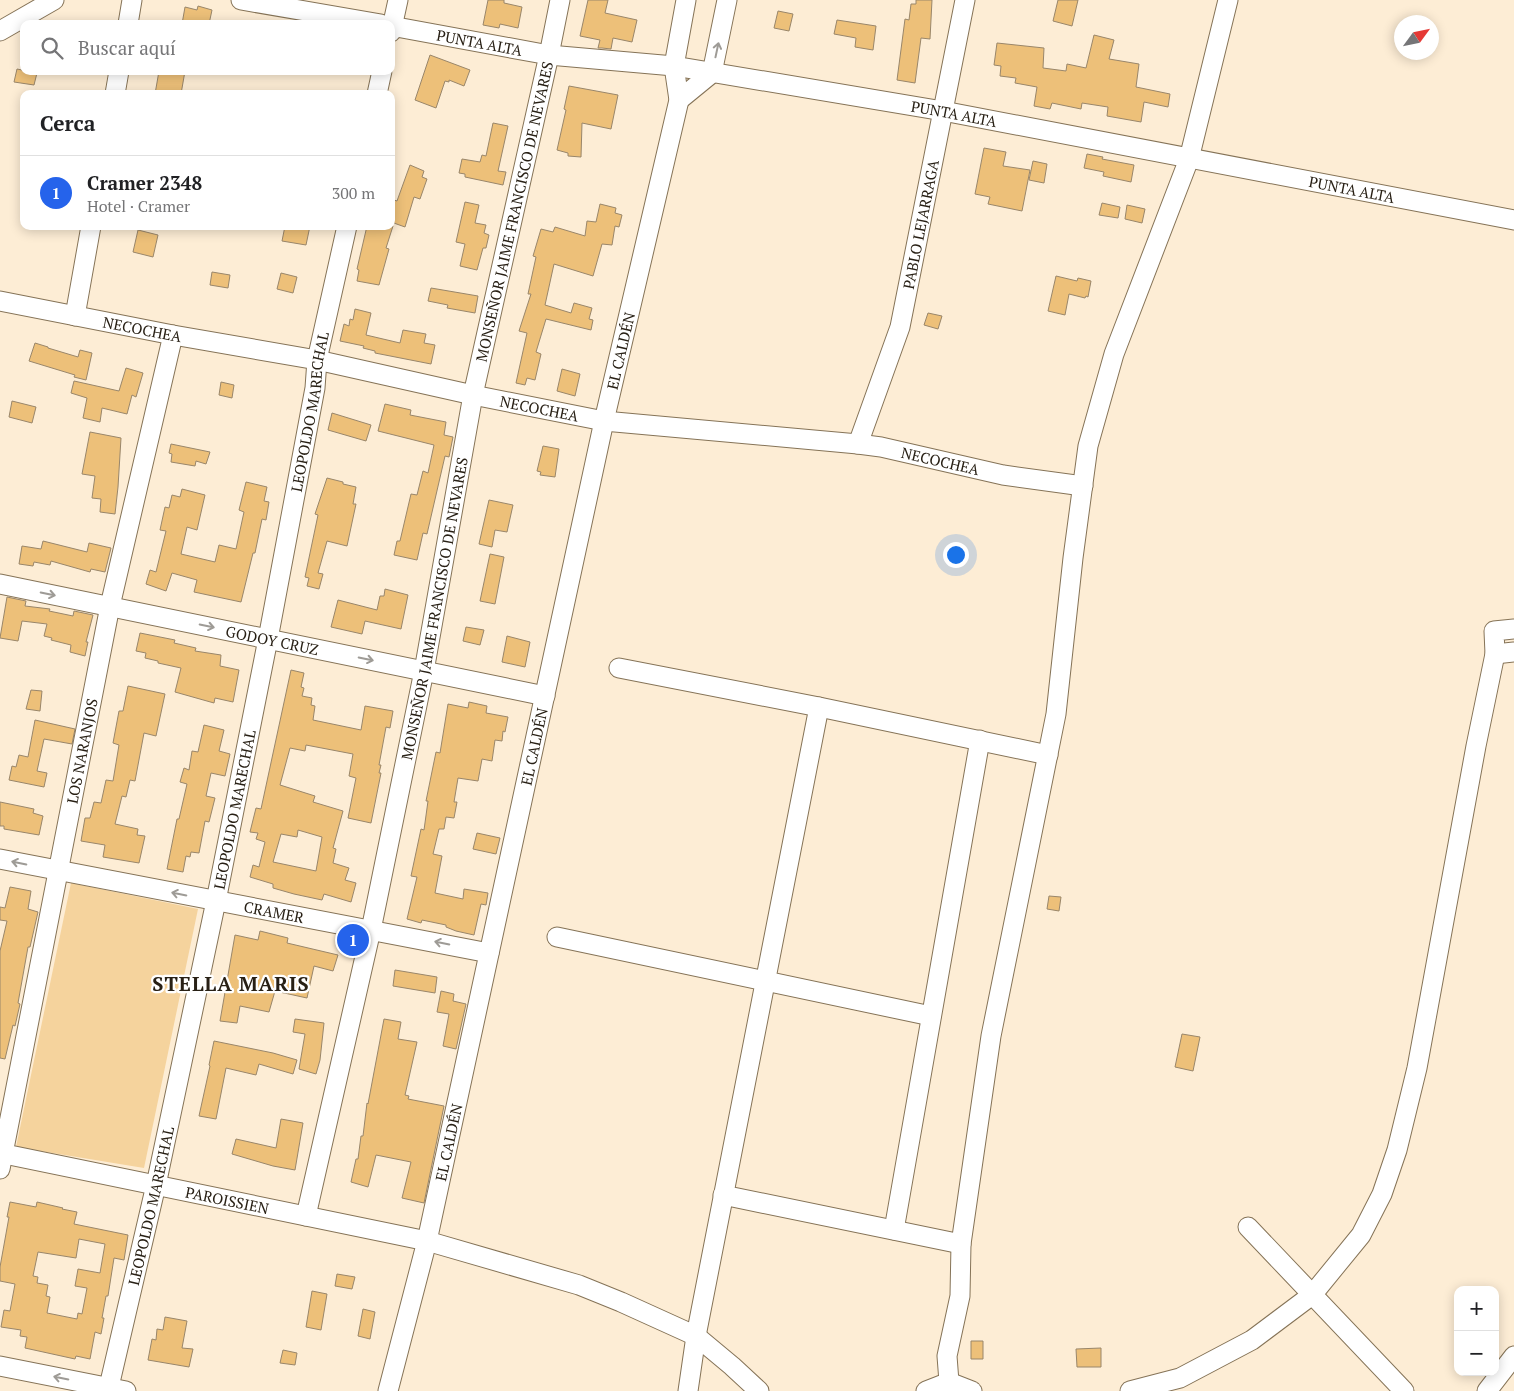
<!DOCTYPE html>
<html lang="es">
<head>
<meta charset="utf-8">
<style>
	body { margin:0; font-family:"PT Serif",serif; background:#f6f6f6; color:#202124 }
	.controls { position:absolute; right:15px; bottom:15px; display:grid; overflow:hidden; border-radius:10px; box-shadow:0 2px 12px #0003 }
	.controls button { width:45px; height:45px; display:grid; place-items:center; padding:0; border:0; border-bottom:1px solid #e0e0e0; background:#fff; color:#202124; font:25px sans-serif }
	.compass { position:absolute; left:1394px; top:15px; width:45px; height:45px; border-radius:50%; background:#fff; box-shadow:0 2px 12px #0003; rotate:57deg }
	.you { position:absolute; left:955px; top:554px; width:18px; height:18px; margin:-12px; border:4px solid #fff; border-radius:50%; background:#1a73e8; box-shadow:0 0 0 8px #1a73e833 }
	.badge { display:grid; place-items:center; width:32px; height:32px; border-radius:50%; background:#2563eb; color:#fff; font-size:16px; font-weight:700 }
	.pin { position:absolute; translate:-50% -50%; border:2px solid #fff; box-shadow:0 1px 5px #0006 }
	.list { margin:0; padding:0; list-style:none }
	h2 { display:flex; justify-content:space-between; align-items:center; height:65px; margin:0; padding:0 20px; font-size:21px }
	h2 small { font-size:16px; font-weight:400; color:#757577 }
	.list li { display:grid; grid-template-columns:32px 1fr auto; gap:15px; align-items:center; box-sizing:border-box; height:75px; padding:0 20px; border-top:1px solid #e0e0e0 }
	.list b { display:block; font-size:19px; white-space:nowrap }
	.list p { margin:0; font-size:16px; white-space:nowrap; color:#757577 }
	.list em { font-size:16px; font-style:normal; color:#757577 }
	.icon { flex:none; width:28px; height:28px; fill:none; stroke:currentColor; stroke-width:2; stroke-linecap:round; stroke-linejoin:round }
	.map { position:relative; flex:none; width:1514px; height:1391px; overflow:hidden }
	.search { position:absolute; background:#fff; box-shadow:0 2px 12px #0003; left:20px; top:20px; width:375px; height:55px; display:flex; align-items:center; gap:12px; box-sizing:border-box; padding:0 18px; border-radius:10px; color:#757577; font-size:19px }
	.panel { position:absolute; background:#fff; box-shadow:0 2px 12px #0003; left:20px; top:90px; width:375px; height:140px; border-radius:10px }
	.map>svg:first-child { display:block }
</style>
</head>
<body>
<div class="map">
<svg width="1514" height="1391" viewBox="0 0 1514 1391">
	<rect width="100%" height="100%" fill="#fdedd5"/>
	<path fill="#f5d39d" d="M71,883L198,909L144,1168L16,1147Z"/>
	<path fill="#edc079" stroke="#99866a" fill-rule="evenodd" d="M488,0H504V3L522,7L518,28L500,24L499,28L483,25Z
		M588,0H608L605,13L637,20L632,42L613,38L611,49L602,48H598L600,40L580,36Z
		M916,0H932L930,39L921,38L915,83L897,80L905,19L909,20L911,4H916Z
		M1058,0H1078L1072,26L1053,21Z
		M198,6L212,10L209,24H182L185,7L197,10Z
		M778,11L793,14L789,31L774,28Z
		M837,20L876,26L873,50L855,47L856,38L834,34Z
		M1094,35L1114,40L1109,59L1139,64L1136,87L1170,94L1168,107L1144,102L1141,122L1107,116L1108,107L1082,103L1081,109L1052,103L1050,109L1034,106L1037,87L1015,83L1016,78L1000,76L1001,66L994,65L997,43L1044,48L1043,68L1066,71L1067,64L1086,68Z
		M430,55L470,70L464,86L449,80V82L445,81L436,108L415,100Z
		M17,69L37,73L34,85L14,82Z
		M159,71H185L181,94H155Z
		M569,86L618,95L611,129L582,123L581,157L568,156V153L557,150L566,110L564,109Z
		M493,123L508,126L498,171L506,172L503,185L465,177V174L459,173L462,159L480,162L482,155L486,156Z
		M984,148L1006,152L1003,166L1030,170L1022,211L988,204L990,197L975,194Z
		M1087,154L1103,157L1102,159L1134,165L1131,182L1103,176L1104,172L1084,168Z
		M1033,161L1047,164L1044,183L1029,180Z
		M410,165L424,171L422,177L427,179L420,199L414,197L405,227L391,222V199L397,201Z
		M465,202L479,205L475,223L486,225L484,233L489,235L486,248H483L477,270L460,266L465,244L456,242Z
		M1102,203L1120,207L1118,218L1099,215Z
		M600,204L616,208L615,213L622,215L619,227L615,226L612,245L602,244L593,276L554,264L545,305L571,313L574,303L592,308L589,319L593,320L591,330L546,319L536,352L541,354L535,380L527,378L525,385L516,383L527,333L519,331L531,294H528L536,257L533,256L541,229L553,232L555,227L585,236L587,221L596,222Z
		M1127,205L1145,209L1142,223L1125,219Z
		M285,226H310L306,245L282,241Z
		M367,226H393L386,248L389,249L379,285L357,281L359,270L357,269Z
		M138,230L158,235L153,257L133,252Z
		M212,272L230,275L228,288L210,285Z
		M281,273L297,277L293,293L277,289Z
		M1056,276L1077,281L1078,278L1091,281L1088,297L1086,296L1085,298L1069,294L1065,315L1048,311Z
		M431,288L478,296L475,313L447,308L448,305L428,301Z
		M355,309L371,313L366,335L400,343L403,330L426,334L424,343L435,345L431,364L375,353V351L363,348L364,346L340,341L344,324L349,326L350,319L353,320Z
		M928,313L942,316L938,329L924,325Z
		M35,343L48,347V348L78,357L80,350L92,353L86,380L74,377L75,375L29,361Z
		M126,368L143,373L136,397L132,395L127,414L102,408L100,422L83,418L87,398L71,393L74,381L119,391Z
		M562,369L580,374L575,396L557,391Z
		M221,382L234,385L232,398L219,395Z
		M12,401L36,407L32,423L9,417Z
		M385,404L411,410L410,415L446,422L444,435L453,437L449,457L445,456L427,534L423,533L417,560L394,555L397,541H400L411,494L417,495L423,471L428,473L434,445L378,431Z
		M332,413L371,425L366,441L328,430Z
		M90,432L121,438L118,487L115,514L100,512L101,499L92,498L95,476L82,474Z
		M171,444L210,452L206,464L196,461L195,466L171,462L172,454L169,453Z
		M543,446L559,449L555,477L540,475L541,472L537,471Z
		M327,478L343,482V484L356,487L353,504H356L347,546L327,541L318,573L323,574L319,589L307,586L309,578L305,577L318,515L315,514Z
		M246,482L267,487L264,501L269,502L266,520L262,519L255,553H253L241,602L194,592L197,580L172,573L166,591L146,584L150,570L156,572L166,531L160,530L165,507L169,508L172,495L180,497L182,489L205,495L197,530L187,527L181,554L215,562L219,545L236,549L244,512L239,510Z
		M489,500L513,505L507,532L495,530L492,547L479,544Z
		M43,541L87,552L89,543L111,548L105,572L91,569L90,572L51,561L50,565L34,562L33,566L19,564L22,546L41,549Z
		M490,554L504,557L495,604L480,601Z
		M385,589L408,595L401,629L365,621L362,634L331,627L338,600L377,610L380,596H384Z
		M7,597L26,601L25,606L50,609L49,611L73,616L74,611L93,615L86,642H88L85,656L70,652L71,645L51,640L52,638L44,636L47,624L22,621L18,641L0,638Z
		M466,627L484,630L480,645L463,641Z
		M140,633L175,640L174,643L196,648L195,651L221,655L220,666L239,670L233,702L215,698L214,703L175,692L181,668L158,663V661L145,658L146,653L136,651Z
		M507,636L530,642L525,667L502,662Z
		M291,670L304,673L301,687L304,688L302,696L312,698L311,705L315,706L313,720L361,730L365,706L393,711L390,728L386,727L379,765H381L379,773H381L371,823L348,818L356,778L349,776L353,754L306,745L305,751L290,748L280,785L315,796L313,802L343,811L333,848L336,849L333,863L349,868L345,880L356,883L351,902L324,894L322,900L294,894L273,888V884L250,877L253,865L259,867L265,842L256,839L258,833L250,832L256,808L261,809ZM298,830L322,837L316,871L273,862L281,834L297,837Z
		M128,686L165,694L156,736L144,733L135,781L130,780L126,797L122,796L115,824L138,829L137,835L145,836L139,863L103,857L105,845L81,841L85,818H90L94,802L101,803L106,780L113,781L119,745L113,743L119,711H123Z
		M31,690L42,691L40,711L26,709Z
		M469,702L487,706L486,713L508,717L505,732L503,731L502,741L495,740L492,761L482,759L478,781L458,778L454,802H457L454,818L446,817L444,829H439L433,854L442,856L435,893L463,899L464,889L488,893L486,905L481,904L474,935L456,931L446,927V925L422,920L421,923L407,919L417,877L411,876L421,829L424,830L428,801H426L436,752L440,753L448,704L468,708Z
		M35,720L75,729L72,744L44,739L37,771L47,773L44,787L9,780L12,766L16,767L19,755L28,757Z
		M204,725L224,730L219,751L230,754L225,776L211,773L206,796L215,798L209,822L205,821L199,853L191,852L190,857L186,856L183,872L167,869L177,819H179L187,784L180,782L184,768L189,770L192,751L198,752Z
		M0,802L34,809L33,813L43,816L39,835L4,829V826H0Z
		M477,833L500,838L496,854L473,849Z
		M10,887L31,891L28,909L38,912L30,947H28L18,1003L20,1004L15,1026L13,1025L5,1059L0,1058V951L7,921L0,920V907L5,908Z
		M1049,896L1061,897L1059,911L1047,909Z
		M260,931L288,938L287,943L338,955L333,971L314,966L307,998L275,991L269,1012L240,1006L237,1023L220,1021L235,935L258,940Z
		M395,970L437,977L435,993L393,986Z
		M441,991L454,994L453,1001L466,1004L456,1049L443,1046L449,1014L437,1012Z
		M295,1019L324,1023L320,1060L316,1074L299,1069L305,1034L293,1032Z
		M384,1019L401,1022L398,1039L417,1042L405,1095L409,1096L408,1099L444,1106L424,1203L402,1198L411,1162L376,1155L368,1187L351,1182L356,1159H358L361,1136H363L367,1103L368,1104Z
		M1182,1034L1200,1037L1193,1071L1175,1067Z
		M214,1041L273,1053L297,1060L293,1074L259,1064L256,1075L226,1068L216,1119L199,1116L210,1066L209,1065Z
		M281,1119L303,1123L295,1170L273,1166L232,1154L236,1139L276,1148Z
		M10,1202L36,1207L37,1202L63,1208L62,1209L77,1212L74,1224L128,1235L124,1260L114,1258L108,1296H106L102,1318H104L101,1334L95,1332L90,1359L76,1356L75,1359L25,1348L27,1337L20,1336L21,1330L1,1327L4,1310L10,1311L15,1284L0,1281V1267L9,1217H7ZM79,1239L105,1244L100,1273L78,1269L75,1286L87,1288L82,1314L78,1313L77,1319L47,1313L50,1297L46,1296L48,1285L37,1283L38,1277L33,1276L38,1252L76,1258Z
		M337,1274L355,1277L352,1289L335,1286Z
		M312,1291L327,1294L321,1330L306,1327Z
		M363,1309L375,1312L370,1339L358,1336Z
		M165,1317L187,1321L182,1348L193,1349L189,1367L148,1360L152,1339L156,1340L157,1329L163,1330Z
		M971,1341H983V1359H971Z
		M1101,1348V1367H1077L1076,1349Z
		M283,1350L297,1353L295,1365L280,1363Z"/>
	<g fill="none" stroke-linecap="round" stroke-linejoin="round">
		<g stroke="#857357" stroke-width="21">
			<g id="minor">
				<path d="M241,0L381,24"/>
				<path d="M128,24L132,0"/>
				<path id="s1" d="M391,26L549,55L674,66L943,111L1514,220"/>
				<path d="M0,31L54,0"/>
				<path d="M391,32L398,0"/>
				<path d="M115,94L119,71"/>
				<path d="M377,94L382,71"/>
				<path d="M679,100L712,73L727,0"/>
				<path id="s2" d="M0,301L173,335L317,360L473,395L604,421L858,444L881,447L1003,475L1083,486"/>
				<path d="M75,316L91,226"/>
				<path id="s3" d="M858,444L900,327L965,0"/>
				<path id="s4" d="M0,584L545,696"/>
				<path d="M1495,654L1514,652"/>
				<path d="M619,668L819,707L1048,755"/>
				<path id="s5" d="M0,859L489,953"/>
				<path d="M557,937L931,1016"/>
				<path id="s6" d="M0,1153L427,1241L579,1285L621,1302L696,1336L732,1366L759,1391"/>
				<path id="s7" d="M0,1169L110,606L173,335"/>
				<path d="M723,1195L961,1244"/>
				<path id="s8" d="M306,1216L371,930L424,671L473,395L549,55L560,0"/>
				<path d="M1248,1227L1404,1391"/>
				<path d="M894,1230L980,740"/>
				<path d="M0,1366L126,1391"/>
				<path d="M949,1382L972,1391"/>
				<path id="s9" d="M108,1391L156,1185L216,901L268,639L315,388L317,360L347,226"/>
				<path id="s10" d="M388,1391L427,1241L604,421L679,100L674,66L686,0"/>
				<path d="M688,1391L696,1336L819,707"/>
				<path d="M926,1391L949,1382L947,1356L960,1296L961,1244L991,1036L1056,714L1073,558L1088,446L1114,354L1189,159L1228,0"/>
				<path d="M1130,1391L1180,1378L1252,1340L1312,1295L1361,1235L1382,1194L1397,1150L1417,1068L1476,746L1495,654L1494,631L1514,629"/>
				<path d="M1487,1391L1514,1356"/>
			</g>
		</g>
		<use href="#minor" stroke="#fff" stroke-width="19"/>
	</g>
	<defs><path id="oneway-shaft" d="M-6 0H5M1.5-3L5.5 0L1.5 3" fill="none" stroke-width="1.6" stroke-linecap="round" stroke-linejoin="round" transform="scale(1.25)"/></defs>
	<g stroke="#9e9b96">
		<use href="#oneway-shaft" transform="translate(717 50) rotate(-78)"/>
		<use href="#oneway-shaft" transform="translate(48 594) rotate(12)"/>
		<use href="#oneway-shaft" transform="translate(207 626) rotate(12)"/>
		<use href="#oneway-shaft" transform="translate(366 659) rotate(12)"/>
		<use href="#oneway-shaft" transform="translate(19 863) rotate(-168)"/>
		<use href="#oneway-shaft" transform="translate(179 894) rotate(-169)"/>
		<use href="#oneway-shaft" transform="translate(442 943) rotate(-169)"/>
		<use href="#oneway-shaft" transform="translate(61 1378) rotate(-169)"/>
	</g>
	<g text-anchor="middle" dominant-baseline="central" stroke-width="4.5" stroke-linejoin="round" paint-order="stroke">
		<g font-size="15" fill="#282015" stroke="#fff">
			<text stroke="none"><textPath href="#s1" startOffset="90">PUNTA ALTA</textPath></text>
			<text stroke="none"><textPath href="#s1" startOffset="570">PUNTA ALTA</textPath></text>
			<text stroke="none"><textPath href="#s1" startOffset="975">PUNTA ALTA</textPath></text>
			<text stroke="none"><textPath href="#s8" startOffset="1026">MONSEÑOR JAIME FRANCISCO DE NEVARES</textPath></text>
			<text stroke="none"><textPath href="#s3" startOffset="229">PABLO LEJARRAGA</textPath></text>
			<text stroke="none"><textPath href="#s2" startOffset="145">NECOCHEA</textPath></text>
			<text stroke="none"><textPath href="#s10" startOffset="1066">EL CALDÉN</textPath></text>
			<text stroke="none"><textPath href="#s2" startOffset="550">NECOCHEA</textPath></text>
			<text stroke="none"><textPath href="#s9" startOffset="1000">LEOPOLDO MARECHAL</textPath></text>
			<text stroke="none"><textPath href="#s2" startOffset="955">NECOCHEA</textPath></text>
			<text stroke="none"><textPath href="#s8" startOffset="621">MONSEÑOR JAIME FRANCISCO DE NEVARES</textPath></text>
			<text stroke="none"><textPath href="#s4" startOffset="278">GODOY CRUZ</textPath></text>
			<text stroke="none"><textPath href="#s10" startOffset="661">EL CALDÉN</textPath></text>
			<text stroke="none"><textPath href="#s7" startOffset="426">LOS NARANJOS</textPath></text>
			<text stroke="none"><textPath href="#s9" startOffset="595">LEOPOLDO MARECHAL</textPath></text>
			<text stroke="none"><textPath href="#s5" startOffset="279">CRAMER</textPath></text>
			<text stroke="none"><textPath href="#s10" startOffset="256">EL CALDÉN</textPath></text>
			<text stroke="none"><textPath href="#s6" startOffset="232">PAROISSIEN</textPath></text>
			<text stroke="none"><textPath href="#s9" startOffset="190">LEOPOLDO MARECHAL</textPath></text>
		</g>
		<g font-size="20" font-weight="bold" letter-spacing="1" fill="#282015" stroke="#fff">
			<text x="231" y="983">STELLA MARIS</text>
		</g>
	</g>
</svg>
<div class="controls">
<button>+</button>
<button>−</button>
</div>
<svg class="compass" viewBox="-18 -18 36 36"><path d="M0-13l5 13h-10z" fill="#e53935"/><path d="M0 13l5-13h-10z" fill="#757577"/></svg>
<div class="you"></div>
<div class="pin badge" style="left:353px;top:940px">1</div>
<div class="search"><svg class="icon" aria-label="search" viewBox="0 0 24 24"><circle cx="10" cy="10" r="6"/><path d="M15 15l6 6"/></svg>Buscar aquí</div>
<section class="panel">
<h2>Cerca<small></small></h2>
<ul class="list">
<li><span class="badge">1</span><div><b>Cramer 2348</b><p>Hotel · Cramer</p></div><em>300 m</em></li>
</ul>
</section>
</div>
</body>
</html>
